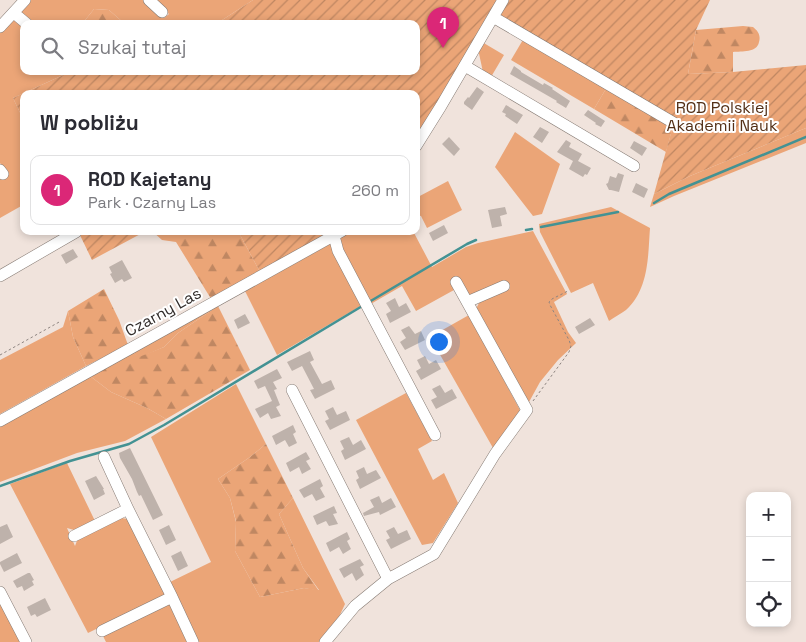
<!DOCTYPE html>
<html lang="pl">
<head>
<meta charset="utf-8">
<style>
	body { margin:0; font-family:"Space Grotesk",sans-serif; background:#f7f7f7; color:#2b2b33 }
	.controls { position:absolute; right:15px; bottom:15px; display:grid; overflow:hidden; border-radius:10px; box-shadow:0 2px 8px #0003 }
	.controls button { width:45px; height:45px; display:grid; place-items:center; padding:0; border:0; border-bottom:1px solid #e1e1e2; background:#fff; color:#2b2b33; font:25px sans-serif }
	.you { position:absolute; left:438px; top:341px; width:18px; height:18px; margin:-12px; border:4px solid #fff; border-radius:50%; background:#1a73e8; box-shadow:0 0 0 8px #1a73e833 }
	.badge { display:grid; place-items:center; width:32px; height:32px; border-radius:50%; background:#db2777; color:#fff; font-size:16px; font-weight:700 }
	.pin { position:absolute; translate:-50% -41px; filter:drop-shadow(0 1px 2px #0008) }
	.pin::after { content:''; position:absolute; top:26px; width:18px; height:15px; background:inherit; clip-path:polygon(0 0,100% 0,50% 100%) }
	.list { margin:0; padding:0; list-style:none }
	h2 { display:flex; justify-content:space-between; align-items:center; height:65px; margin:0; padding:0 20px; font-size:21px }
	h2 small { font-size:16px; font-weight:400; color:#7c7c81 }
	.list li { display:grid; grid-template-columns:32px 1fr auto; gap:15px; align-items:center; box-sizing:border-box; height:70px; margin:0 10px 10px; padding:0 10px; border:1px solid #e1e1e2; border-radius:10px }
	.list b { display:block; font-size:19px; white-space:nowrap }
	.list p { margin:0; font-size:16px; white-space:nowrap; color:#7c7c81 }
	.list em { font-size:16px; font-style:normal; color:#7c7c81 }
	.icon { flex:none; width:28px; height:28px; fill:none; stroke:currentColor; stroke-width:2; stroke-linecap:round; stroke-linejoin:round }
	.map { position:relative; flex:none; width:806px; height:642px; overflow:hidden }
	.search { position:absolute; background:#fff; box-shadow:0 2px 8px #0003; left:20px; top:20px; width:400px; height:55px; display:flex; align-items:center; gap:12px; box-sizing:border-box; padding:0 18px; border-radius:10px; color:#7c7c81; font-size:19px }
	.panel { position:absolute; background:#fff; box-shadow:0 2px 8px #0003; left:20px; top:90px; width:400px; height:145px; border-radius:10px }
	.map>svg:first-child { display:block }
</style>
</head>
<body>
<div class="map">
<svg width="806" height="642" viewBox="0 0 806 642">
	<defs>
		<pattern id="forest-firs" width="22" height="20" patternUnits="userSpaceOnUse" patternTransform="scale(1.25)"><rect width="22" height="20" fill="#eba577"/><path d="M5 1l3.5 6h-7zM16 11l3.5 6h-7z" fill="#bf8762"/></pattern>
		<pattern id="garden-furrows" width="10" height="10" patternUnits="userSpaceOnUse" patternTransform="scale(1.25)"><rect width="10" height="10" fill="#eba577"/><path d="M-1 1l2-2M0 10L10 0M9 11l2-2" fill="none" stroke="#bf8762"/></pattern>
	</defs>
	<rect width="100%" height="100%" fill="#f0e3dc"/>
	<path fill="#eba577" d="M30,0H143L164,18L169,14L155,1L156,0H253L216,24H125L109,10L94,9L82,24H32L19,12Z
		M14,17L24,26V71H72L13,98L24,121V206L23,205L0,218V177L7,174L0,163V31Z
		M524,38L607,87L594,109L511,60Z
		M482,42L504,55L491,77L483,72L478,49Z
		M806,128V143L674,196L650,207L654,194L690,176Z
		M515,132L560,164L542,214L533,216L495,167Z
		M448,181L462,210L427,228L421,216L416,215V198Z
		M611,207L650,228C648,256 649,289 626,310C621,314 614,317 609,321L593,283L571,293L540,232L539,224Z
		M353,231H413L432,267L466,247L478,243L533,231L567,294L554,302L568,332L576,343L558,360L540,382L529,402L476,309L480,301L510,289L507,281L471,297L458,278L450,282L454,290L416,311L402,286L369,305L338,246L340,238Z
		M332,243L364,304L277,355L245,291Z
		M218,306L178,333L164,347L139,358L132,351Z
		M68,311L73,337L86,366L0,414V360L63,327Z
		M469,315L521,412L493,448L430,337Z
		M90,376L111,392L147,408L166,419L125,441L77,453L0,482V425Z
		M236,384L266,444L250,457L218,479L230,498L236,522L235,551L260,597L304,588L319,590L303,568L279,514L293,498L345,604L338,619L320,642H198L170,582L211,562L151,437Z
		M406,393L432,441L418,449L433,480L444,473L458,503L433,543L422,545L356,420Z
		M67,463L95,521L74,530L67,528L75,546L78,538L122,518L132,520L165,595L88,633L10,484Z
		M0,599L22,642H0Z
		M170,604L189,642H106L103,636Z"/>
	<path fill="url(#forest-firs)" d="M94,9L109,10L125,24H82Z
		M743,26L753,27C758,31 761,35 759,42C757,53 742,51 733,52V72L688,74L696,30Z
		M607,87L673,126L666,152L594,109Z
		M152,231H238L260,272L213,302L176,242L162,240Z
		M104,289L119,320L128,345L86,366L73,337L68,311Z
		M218,306L250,370L166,419L147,408L111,392L90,376L132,351L139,357L164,347L178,333Z
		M266,444L293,498L279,514L303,568L319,591L304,588L260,597L235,551L236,521L230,498L218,479L250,457Z"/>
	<path fill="url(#garden-furrows)" d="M253,0H498L416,139V94H24V121L13,98L72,71H416V24H216Z
		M506,0H710L696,30L688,74L733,72L806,65V128L690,176L654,194L673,126L497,15Z
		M78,231H146L92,260Z
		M238,231H335L260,272Z"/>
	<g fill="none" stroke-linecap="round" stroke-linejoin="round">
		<path stroke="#439293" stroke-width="2.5" d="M654,203L669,194L806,137
			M541,227L618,212
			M526,230L532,229
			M369,302L467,244L476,240
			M0,486L70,461L129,444L164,425L364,305"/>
	</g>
	<path fill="#beb2ab" d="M514,66L521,71V72L543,85L544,83L553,88L552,89L570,101L566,108L556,102L557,101L510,74Z
		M477,87L484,92L472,110L464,104V102L468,97L469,98Z
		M506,105L523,115L517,124L505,116L506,114L502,112Z
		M588,110L605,121L601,127L595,124L596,123L584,115Z
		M540,127L549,132L542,143L533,137Z
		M449,137L460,149L454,156L442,144Z
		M566,140L571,143L569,147L582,154L578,161L591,168L587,175L585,174L583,177L569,169L573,161L557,152Z
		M634,141L647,148L642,156L630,148Z
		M618,173L624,175L619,192L611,190H609L606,184L608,183L610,176L616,178Z
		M636,183L648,189L644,198L632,192Z
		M505,207L507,214L500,216L502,226L492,228L488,210Z
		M444,225L448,233L433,241L429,233Z
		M73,249L78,257L66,264L61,255Z
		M122,260L132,278L124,282L122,279L115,283L110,274L112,273L109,267Z
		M395,298L399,307L406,303L411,312L390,323L386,314L391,311L386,303Z
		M245,314L250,323L238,329L234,320Z
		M590,318L595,325L579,334L575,327Z
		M409,326L415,334L421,331L425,340L405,350L400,342L406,338L401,330Z
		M310,351L314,360L310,362L322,384L331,380L335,389L315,399L310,390L314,389L302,366L292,371L287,362Z
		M425,356L429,364L436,360L441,369L421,380L416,371L421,368L417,360Z
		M277,369L282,378L273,382L277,389L274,390L280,405L276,407L281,416L271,419L268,413L260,418L255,409L272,401L265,386L258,389L254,381Z
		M440,385L445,393L452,389L457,398L436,409L431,400L437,397L432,389Z
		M333,407L337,415L346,411L350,420L330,430L325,421L329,419L325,411Z
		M293,425L296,432L293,434L297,443L289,447L285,440L276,445L272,436Z
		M349,437L353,445L361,440L366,449L345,460L341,451L344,449L340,441Z
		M130,448L163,515L153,520L141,495L139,496L137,492L132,479L120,458L119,453Z
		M306,452L310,459L306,461L311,469L302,474L299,467L290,472L286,463Z
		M364,467L367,474L376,470L381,478L360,489L356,480L359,478L356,471Z
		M96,476L104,489H103L105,494L94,500L85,481Z
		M320,479L323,486L320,488L325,497L316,501L312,494L304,498L299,490Z
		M379,496L382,503L391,498L396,507L380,515L379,512L364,516L363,513L374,507L370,500Z
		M334,506L337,513L333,514L338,524L329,526L326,521L317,525L313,516Z
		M7,524L13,537L0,544V527Z
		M169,525L176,540L166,545L159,530Z
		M394,527L398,534L407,530L411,539L391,549L386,540L390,538L386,531Z
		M347,532L350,539L347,541L351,549L343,554L339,547L330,552L326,543Z
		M181,551L188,566L178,571L171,556Z
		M17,553L22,563L4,572L0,564V562Z
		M360,559L364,565L360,567L364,575L356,581L352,573L344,578L339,569Z
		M28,573H30L34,580L32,581L34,585L24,591L22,586L17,588L13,581Z
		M45,598L51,610L37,617L35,614L31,616L27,607Z"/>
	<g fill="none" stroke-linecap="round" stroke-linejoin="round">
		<g stroke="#867b74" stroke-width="12">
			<path id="minor" d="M149,0L162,12
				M14,13L27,24
				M493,17L674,123
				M0,27L25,0
				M465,66L634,166
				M416,146L441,106L503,0
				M0,170L3,174
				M334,236L338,251L435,435
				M0,276L76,232
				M467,302L504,286
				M292,390L388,579
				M0,421L342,231
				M74,536L128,509
				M0,592L26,642
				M172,597L193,642
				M102,631L172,597L128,509L104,457
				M325,642L355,606L388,579L434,554L495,454L527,410L456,282"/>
		</g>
		<path stroke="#8e8581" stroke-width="1" stroke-dasharray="2.5 2.5" stroke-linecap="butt" d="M0,355L61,321
			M533,401L569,352L571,346L569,340L550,305L549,302L552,299L568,291"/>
		<use href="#minor" stroke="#fff" stroke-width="11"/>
	</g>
	<g text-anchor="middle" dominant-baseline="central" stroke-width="4" stroke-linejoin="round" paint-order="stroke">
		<g font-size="16" fill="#533017" stroke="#fff">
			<text x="722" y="107">ROD Polskiej<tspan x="722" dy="18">Akademii Nauk</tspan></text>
		</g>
		<g font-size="16" fill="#322d2b" stroke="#fff">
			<text transform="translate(163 312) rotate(-29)">Czarny Las</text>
		</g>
	</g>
</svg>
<div class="controls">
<button>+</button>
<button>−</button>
<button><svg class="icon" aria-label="locate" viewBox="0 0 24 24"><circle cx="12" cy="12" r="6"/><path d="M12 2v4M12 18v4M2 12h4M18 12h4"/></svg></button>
</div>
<div class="you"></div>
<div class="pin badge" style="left:443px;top:48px">1</div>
<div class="search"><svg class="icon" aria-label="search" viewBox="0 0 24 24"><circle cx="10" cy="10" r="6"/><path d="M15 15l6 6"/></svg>Szukaj tutaj</div>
<section class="panel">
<h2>W pobliżu<small></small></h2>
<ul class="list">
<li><span class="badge">1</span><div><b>ROD Kajetany</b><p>Park · Czarny Las</p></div><em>260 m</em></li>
</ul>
</section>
</div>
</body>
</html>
